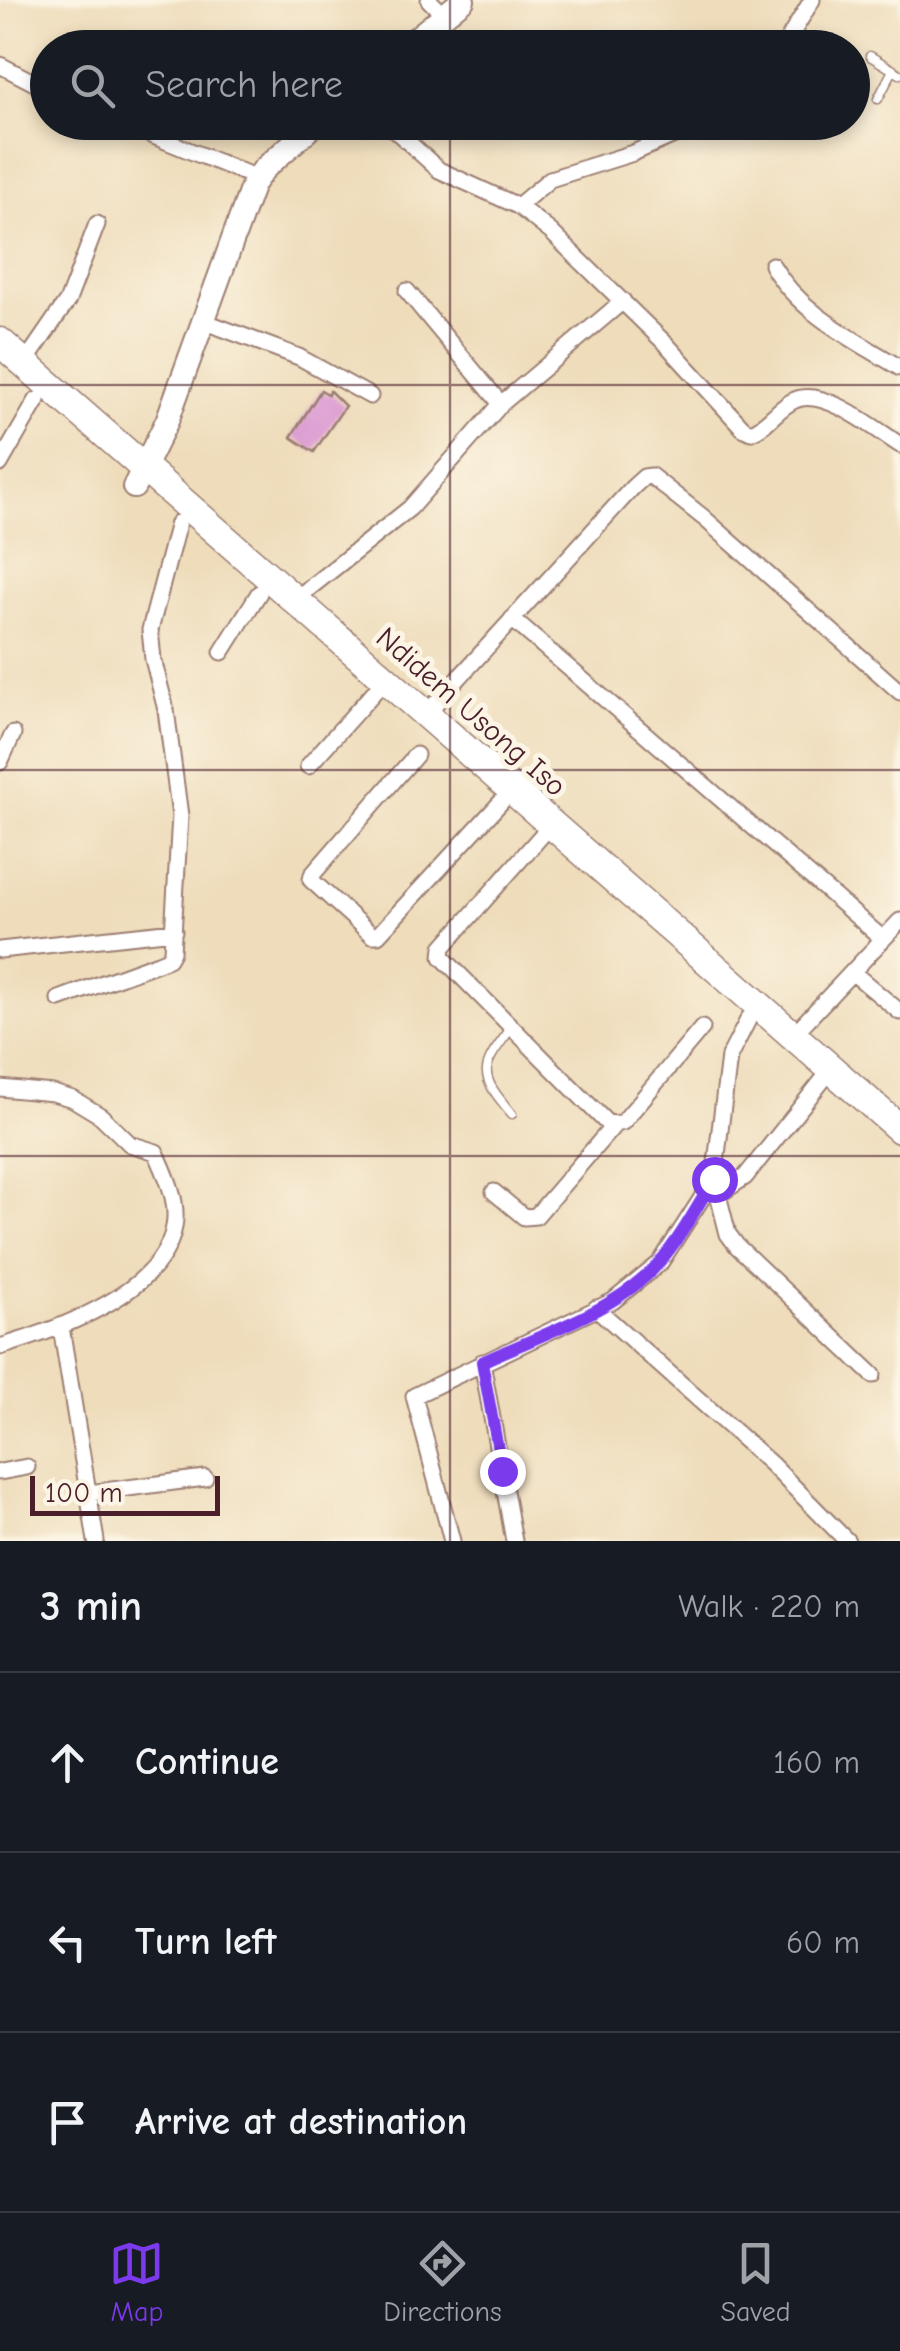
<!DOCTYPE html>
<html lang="en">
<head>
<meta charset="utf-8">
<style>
	body { margin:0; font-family:"Comic Neue",sans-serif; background:#242831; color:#f1f3f6 }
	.scale { position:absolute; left:30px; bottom:25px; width:190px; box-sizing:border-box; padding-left:10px; border:5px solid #4a1f2b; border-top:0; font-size:28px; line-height:35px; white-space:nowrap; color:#4a1f2b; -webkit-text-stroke:8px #fcf5e5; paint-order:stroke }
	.stop { position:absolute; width:30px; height:30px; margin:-22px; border:8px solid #7c3aed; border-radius:50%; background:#fff }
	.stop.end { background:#7c3aed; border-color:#fff; box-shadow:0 2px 10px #0008 }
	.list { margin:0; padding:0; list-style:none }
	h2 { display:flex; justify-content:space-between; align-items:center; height:130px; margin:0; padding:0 40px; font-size:42px }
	h2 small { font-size:32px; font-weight:400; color:#9ea1a6 }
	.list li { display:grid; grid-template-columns:65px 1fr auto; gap:30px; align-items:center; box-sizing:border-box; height:180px; padding:0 40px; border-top:2px solid #363941 }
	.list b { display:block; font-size:38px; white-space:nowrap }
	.list em { font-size:32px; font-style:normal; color:#9ea1a6 }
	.icon { flex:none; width:55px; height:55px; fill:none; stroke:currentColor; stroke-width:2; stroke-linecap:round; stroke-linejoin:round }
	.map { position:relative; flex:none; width:900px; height:1541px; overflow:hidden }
	.search { position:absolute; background:#171b24; box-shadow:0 5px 15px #0003; left:30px; right:30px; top:30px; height:110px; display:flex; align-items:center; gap:25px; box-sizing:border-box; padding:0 35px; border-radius:55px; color:#9ea1a6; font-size:38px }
	.sheet { height:670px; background:#171b24 }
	nav { display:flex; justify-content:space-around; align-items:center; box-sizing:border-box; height:140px; border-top:2px solid #363941; background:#171b24; font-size:28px; color:#9ea1a6 }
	nav a { display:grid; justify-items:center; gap:5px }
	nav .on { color:#7c3aed }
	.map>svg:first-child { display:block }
</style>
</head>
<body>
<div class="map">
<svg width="900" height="1541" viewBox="0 0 900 1541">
	<rect width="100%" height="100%" fill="#fcf5e5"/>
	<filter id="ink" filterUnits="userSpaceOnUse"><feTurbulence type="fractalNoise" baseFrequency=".01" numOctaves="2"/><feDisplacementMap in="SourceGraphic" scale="20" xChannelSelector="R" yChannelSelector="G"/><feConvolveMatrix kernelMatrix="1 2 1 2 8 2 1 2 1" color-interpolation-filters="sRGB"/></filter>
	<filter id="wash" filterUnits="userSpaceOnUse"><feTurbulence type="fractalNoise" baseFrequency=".0048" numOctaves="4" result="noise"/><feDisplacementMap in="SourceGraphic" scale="40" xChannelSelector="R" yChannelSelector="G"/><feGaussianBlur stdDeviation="2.25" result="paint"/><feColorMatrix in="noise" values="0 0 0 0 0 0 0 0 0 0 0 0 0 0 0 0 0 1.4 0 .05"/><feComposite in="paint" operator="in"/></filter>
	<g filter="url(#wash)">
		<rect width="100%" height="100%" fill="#eedcba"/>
		<g id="blocks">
			<path fill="#db9ad1" d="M321,390L328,394L330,391L345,406L314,452L291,437Z"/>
		</g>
	</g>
	<g filter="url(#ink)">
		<use href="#blocks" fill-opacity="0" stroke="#9c7e72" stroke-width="2.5"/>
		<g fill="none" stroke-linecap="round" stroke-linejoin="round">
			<g stroke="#9c7e72" stroke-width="11">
				<path id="lane" d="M870,56L900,74
					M878,99L893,70
					M512,1114C476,1072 481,1069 512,1027"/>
			</g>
			<g stroke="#9c7e72" stroke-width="19">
				<path id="street" d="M429,0L444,15
					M783,48L812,0
					M0,65L48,90
					M119,122L257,178
					M386,122L439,170L518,206L551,232L667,345L743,428L751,432C768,426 778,407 795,400C824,387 875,429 900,445
					M518,206L550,179L633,153L704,122
					M772,265C800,314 854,339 900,368
					M407,291L501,404
					M203,321L299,357L370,396
					M24,364L68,300L97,224
					M0,464L37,400
					M293,601L410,508L501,404L623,301
					M512,619L883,939
					M222,652L259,593
					M425,715L633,487L644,477L651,476L704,518L900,692
					M416,755L312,875L311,880L372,935H378L502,801
					M0,762L13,734
					M308,766L374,692
					M542,835L443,947L442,957L607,1123L615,1124
					M0,950L174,931
					M852,972L900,1012
					M59,999L158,963L168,959L172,952L180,816L166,710L153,659L150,630L178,523
					M793,1035L900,921
					M0,1088L53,1093L73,1099L101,1116L130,1144L156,1152C166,1175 179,1201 174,1227C162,1294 57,1330 0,1347
					M714,1179L728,1234L737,1246L873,1375
					M494,1192L524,1217L536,1216L615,1124L623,1122L702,1028
					M718,1195L745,1177L822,1081
					M596,1308L771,1464L847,1541
					M61,1327L96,1541
					M482,1362L514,1541
					M0,1472L27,1467
					M89,1493L205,1478
					M452,1541L414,1396L613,1301L660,1263L714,1179L729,1057L749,1018"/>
			</g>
			<g stroke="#9c7e72" stroke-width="26">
				<path id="secondary" d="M404,48L463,0
					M134,487L167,421L253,184L264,169L317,122"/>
			</g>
			<g stroke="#9c7e72" stroke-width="31">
				<path id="highway" d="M0,342L900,1129"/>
			</g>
			<use href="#lane" stroke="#fff" stroke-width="8"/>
			<use href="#street" stroke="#fff" stroke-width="15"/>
			<use href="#secondary" stroke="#fff" stroke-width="22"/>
			<use href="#highway" stroke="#fff" stroke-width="28"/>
		</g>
	</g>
	<g fill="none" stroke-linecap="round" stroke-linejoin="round" filter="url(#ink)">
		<path stroke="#7c3aed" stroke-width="12" d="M502,1471L482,1362C537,1336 618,1310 658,1264C680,1239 697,1207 714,1179"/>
	</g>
	<path fill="none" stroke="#4a1f2b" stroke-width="2.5" stroke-opacity="0.55" d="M450,0V48M450,122V1541M0,385H900M0,770H900M0,1156H900"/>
	<g text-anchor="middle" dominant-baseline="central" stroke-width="10" stroke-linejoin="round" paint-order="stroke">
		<g font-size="30" fill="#4a1f2b" stroke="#fcf5e5">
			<text transform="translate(471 712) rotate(41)">Ndidem Usong Iso</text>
		</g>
	</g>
</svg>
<div class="scale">100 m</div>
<div class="stop" style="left:714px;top:1179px"></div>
<div class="stop end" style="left:502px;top:1471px"></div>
<div class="search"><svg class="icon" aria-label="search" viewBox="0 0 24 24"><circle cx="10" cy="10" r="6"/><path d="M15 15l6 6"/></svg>Search here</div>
</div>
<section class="sheet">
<h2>3 min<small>Walk · 220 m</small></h2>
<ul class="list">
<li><svg class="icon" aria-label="ahead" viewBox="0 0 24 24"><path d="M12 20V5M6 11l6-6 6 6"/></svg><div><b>Continue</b></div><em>160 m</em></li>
<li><svg class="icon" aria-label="left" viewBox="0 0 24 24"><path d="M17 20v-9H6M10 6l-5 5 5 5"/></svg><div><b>Turn left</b></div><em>60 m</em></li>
<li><svg class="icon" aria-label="arrive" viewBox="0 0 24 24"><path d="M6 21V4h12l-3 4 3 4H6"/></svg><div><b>Arrive at destination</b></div></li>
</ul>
</section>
<nav>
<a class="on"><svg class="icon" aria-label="map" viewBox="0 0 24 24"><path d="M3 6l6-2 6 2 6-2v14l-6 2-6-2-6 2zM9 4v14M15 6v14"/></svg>Map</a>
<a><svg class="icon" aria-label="directions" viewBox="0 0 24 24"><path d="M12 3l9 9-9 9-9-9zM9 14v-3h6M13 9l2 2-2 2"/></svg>Directions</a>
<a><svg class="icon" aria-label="saved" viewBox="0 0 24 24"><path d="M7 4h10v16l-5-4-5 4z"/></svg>Saved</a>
</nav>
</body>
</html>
